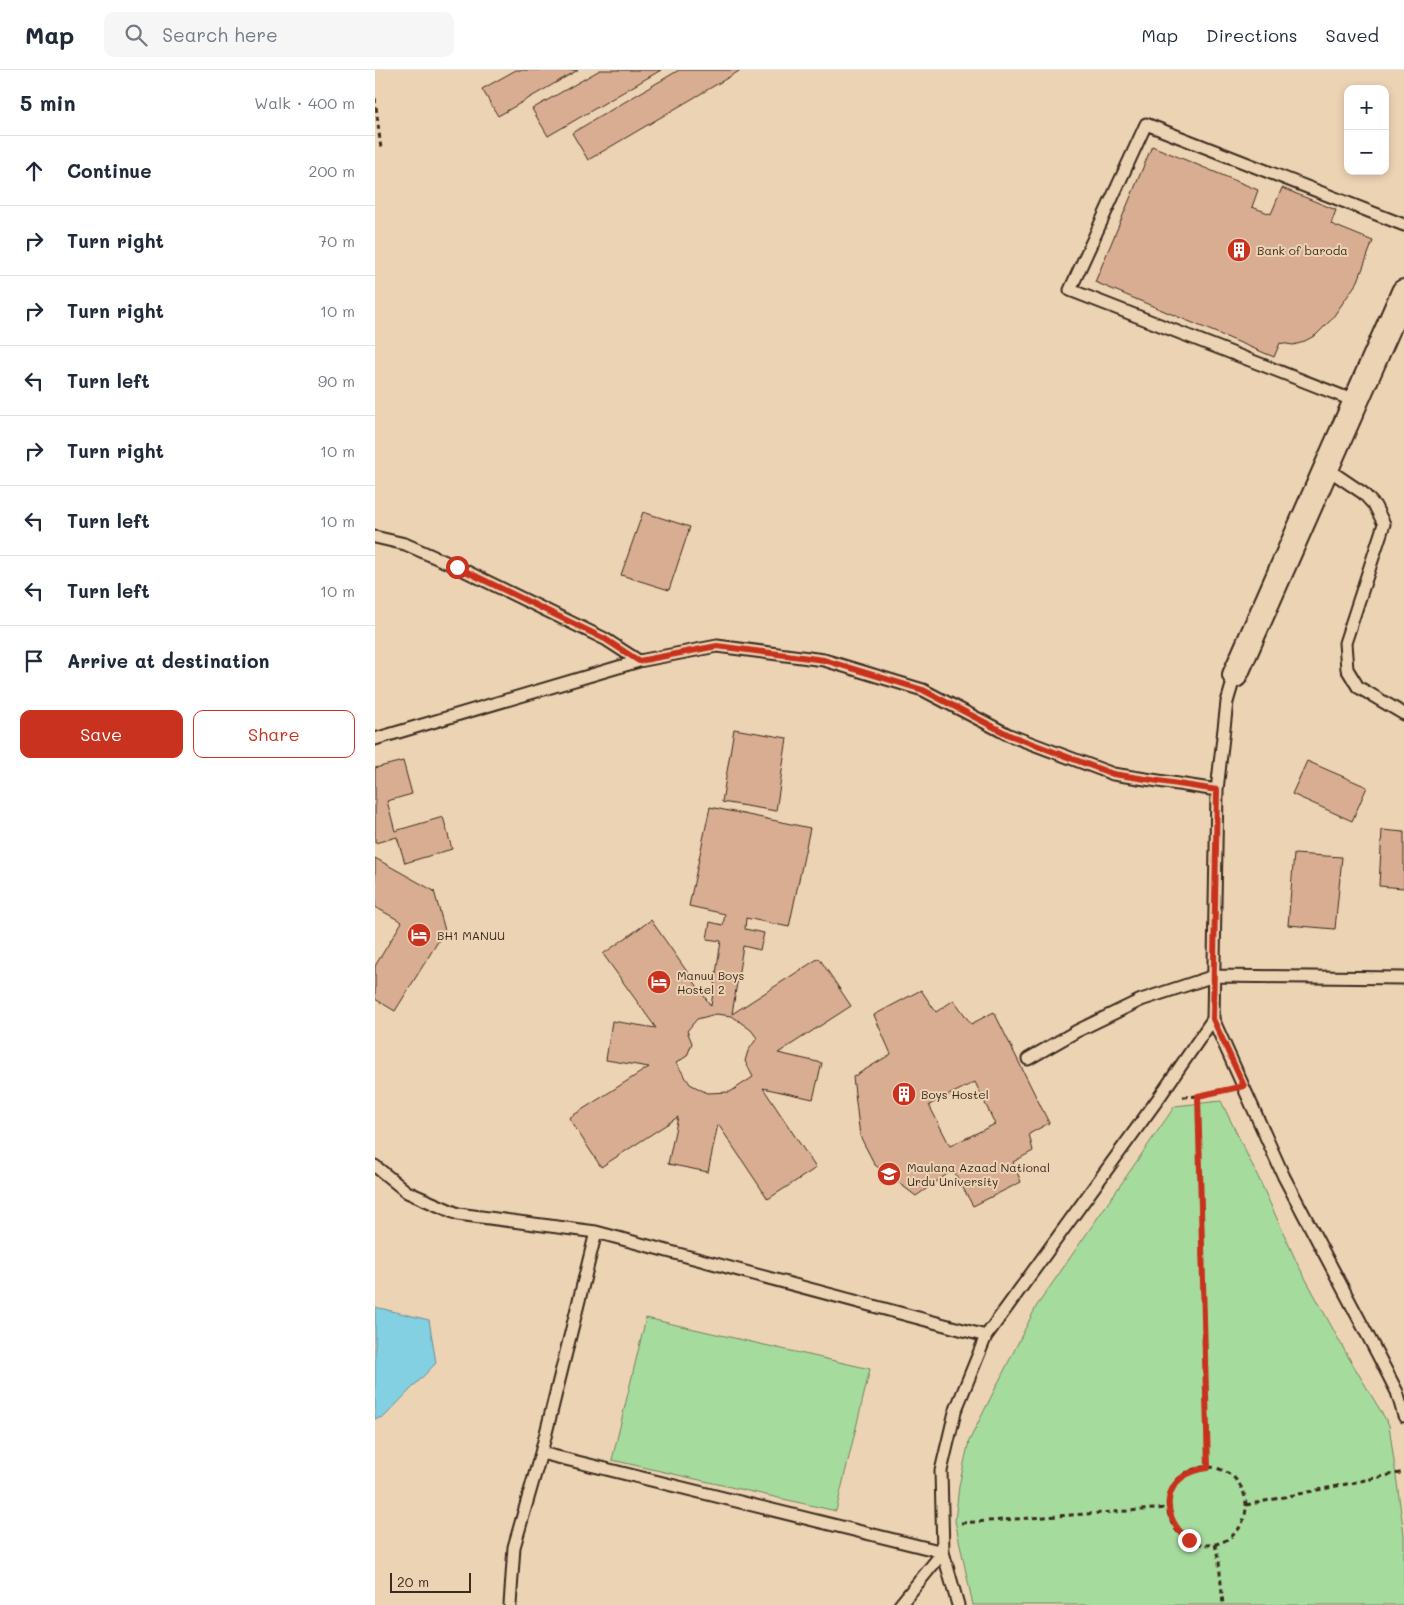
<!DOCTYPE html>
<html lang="en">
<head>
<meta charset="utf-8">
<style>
	body { margin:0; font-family:Mali,sans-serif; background:#f6f6f7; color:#1f2937 }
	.controls { position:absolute; right:15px; top:15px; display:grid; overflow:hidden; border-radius:10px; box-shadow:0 2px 8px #0003 }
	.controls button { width:45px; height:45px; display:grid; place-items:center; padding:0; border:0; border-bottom:1px solid #e0e1e3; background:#fff; color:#1f2937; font:25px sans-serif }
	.scale { position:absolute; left:15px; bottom:12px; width:81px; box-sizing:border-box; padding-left:5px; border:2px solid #3b2a1e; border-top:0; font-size:14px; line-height:18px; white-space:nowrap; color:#3b2a1e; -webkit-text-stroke:4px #ecd3b4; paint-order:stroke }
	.stop { position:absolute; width:15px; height:15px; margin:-11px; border:4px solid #c8321e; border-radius:50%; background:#fff }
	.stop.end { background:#c8321e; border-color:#fff; box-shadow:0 1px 5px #0008 }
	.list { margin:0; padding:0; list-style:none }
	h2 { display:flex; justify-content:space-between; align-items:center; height:65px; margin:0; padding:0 20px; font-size:21px }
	h2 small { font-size:16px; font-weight:400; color:#747a83 }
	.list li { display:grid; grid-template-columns:32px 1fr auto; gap:15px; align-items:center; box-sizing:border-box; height:70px; padding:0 20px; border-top:1px solid #e0e1e3 }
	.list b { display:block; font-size:19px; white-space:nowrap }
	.list em { font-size:16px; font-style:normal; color:#747a83 }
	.actions { display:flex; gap:10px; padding:15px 20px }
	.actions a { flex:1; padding:11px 0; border:1px solid #c8321e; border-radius:10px; text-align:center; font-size:18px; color:#c8321e }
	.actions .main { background:#c8321e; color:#fff }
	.icon { flex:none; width:28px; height:28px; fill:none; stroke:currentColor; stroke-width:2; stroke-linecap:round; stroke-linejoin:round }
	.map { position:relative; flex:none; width:1029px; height:1535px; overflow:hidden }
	header { display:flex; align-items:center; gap:30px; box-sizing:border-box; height:70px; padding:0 25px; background:#fff; border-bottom:1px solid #e0e1e3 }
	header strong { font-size:24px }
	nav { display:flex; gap:28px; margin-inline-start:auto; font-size:18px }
	.search { width:350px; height:45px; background:#f6f6f7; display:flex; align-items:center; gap:12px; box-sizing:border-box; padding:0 18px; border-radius:10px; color:#747a83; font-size:19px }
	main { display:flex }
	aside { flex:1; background:#fff }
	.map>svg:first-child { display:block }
</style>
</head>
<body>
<header>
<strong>Map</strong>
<div class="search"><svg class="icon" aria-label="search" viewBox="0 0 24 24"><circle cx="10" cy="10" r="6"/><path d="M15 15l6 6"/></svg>Search here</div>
<nav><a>Map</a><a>Directions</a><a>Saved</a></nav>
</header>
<main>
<aside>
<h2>5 min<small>Walk · 400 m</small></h2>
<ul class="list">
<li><svg class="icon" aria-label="ahead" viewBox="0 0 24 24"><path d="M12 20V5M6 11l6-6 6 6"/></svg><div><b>Continue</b></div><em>200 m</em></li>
<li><svg class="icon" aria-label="right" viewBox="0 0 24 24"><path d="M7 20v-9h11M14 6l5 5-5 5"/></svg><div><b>Turn right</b></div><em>70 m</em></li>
<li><svg class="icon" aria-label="right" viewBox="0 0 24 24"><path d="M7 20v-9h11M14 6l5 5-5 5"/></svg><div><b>Turn right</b></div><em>10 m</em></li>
<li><svg class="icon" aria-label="left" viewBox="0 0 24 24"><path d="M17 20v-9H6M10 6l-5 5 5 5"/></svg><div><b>Turn left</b></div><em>90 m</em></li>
<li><svg class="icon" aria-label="right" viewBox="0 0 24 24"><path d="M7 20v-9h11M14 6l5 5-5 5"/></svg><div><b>Turn right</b></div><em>10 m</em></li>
<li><svg class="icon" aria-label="left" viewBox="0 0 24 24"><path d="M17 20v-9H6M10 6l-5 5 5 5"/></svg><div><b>Turn left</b></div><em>10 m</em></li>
<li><svg class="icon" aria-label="left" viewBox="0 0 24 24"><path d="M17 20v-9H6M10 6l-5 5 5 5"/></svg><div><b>Turn left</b></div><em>10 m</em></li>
<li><svg class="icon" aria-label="arrive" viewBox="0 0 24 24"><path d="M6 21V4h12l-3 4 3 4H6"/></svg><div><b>Arrive at destination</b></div></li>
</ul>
<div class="actions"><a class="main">Save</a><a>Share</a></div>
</aside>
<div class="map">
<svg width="1029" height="1535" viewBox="0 0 1029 1535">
	<rect width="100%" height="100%" fill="#ecd3b4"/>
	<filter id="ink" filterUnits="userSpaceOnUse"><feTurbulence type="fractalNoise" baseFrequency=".02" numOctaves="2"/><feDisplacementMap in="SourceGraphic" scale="10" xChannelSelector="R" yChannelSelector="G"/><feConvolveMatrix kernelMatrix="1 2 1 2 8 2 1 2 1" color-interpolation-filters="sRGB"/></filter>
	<g filter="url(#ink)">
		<path fill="#a6db9e" stroke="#70825e" d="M846,1031L884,1109L922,1193L971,1283L1014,1355L1029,1464V1535H598L580,1451L584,1416L594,1371L661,1237L800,1036Z
			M271,1248L495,1299L461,1441L237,1390Z"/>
		<path fill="#83d0e2" stroke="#668e94" d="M0,1237L54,1250L61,1293L9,1347L0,1349Z"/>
		<path fill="#d9ad92" stroke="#3b2a1e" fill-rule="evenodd" d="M141,0H203L123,46L107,19Z
			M225,0H286L173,66L157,39Z
			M304,0H366L213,90L197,63Z
			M777,76L883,120L877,137L896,144L907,118L961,140L956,154L998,171L983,211L956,250L941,265L926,273L918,275L905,273L899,287L720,212Z
			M268,442L315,457L294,520L246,505Z
			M359,659L412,668L401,741L347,732Z
			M28,691L37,724L12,731L20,761L68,747L77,779L30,793L22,767L0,773V698Z
			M932,691L992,717L977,751L917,724Z
			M335,737L435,758L414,857L371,848L370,859L389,863L385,880L368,876L357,944L444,888L476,936L403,983L447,993L438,1029L388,1018L441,1098L393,1129L343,1054L333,1102L293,1094L303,1047L226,1097L194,1048L274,997L231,990L237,951L281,958L228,884L276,850L336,936L346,871L332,869L335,852L348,855L350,844L314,836ZM341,944L357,946L376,960L382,968L373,981L370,991L378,1007L355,1022L332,1023L315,1014L301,993L312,986L317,973L312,961L322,949Z
			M1007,760L1029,762V818L1004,816Z
			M919,784L967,787L960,859L913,855Z
			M0,788L59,821L71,864L67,865L20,941L0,929V896L27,852L0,837Z
			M546,920L561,942L579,930L596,954L619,942L674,1053L654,1064L658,1081L638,1092L646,1112L598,1136L578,1100L541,1126L500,1095L485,1066L478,1007L516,984L499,945ZM600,1012L620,1054L575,1076L554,1035Z"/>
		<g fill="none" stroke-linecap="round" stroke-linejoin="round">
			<g stroke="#3b2a1e" stroke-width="15">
				<path id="lane" d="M980,331L695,220L771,54L1029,155
					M951,398L988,423L1000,436L1009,454L970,573L972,599L983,617L1029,644
					M0,467L30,474L82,497L230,569L264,591
					M860,605L852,632L842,720L838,949L909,1107L1003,1285L1022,1322L1029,1346
					M0,669L264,591L342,576L449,590L548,620L634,665L738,704L842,720
					M653,989L702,961L766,930L839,906L1029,908
					M0,1096L32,1122L83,1144L221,1162L611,1266
					M166,1383L568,1482L525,1535
					M135,1535L139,1477L166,1383L221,1162
					M583,1535L568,1482L566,1401L580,1342L611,1266L783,1029L838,949"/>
			</g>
			<g stroke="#3b2a1e" stroke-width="28">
				<path id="street" d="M860,605L1029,222"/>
			</g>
			<path stroke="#3b2a1e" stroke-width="3" stroke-dasharray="5 4" stroke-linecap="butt" d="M0,28L6,79
				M823,1026L849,1020
				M808,1027L823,1026L833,1398
				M793 1436a39 39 0 1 1 78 0a39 39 0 1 1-78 0Z
				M871,1435L1029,1402
				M586,1453L793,1438
				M840,1474L844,1492L848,1535"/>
			<use href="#lane" stroke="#ecd3b4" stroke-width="11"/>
			<use href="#street" stroke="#ecd3b4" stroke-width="24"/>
		</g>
	</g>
	<g fill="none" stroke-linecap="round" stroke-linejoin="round" filter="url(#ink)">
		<path stroke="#c8321e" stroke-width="6" d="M82,497L230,569L264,591L342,576L449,590L548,620L634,665L738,704L842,720L838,949L869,1016L823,1026L833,1398C789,1403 781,1444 814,1470"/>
	</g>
	<defs>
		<g id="building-disc" transform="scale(1.25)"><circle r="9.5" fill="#c8321e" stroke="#ecd3b4"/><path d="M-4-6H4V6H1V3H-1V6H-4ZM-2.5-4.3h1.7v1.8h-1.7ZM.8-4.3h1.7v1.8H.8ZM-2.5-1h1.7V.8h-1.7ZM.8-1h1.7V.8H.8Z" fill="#fff"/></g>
		<g id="hotel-disc" transform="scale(1.25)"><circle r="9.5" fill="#c8321e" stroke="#ecd3b4"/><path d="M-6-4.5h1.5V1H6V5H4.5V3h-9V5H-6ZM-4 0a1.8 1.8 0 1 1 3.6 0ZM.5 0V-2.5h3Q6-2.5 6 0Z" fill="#fff"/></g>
		<g id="university-disc" transform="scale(1.25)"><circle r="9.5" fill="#c8321e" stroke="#ecd3b4"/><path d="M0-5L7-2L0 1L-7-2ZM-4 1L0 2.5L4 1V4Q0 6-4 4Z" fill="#fff"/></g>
	</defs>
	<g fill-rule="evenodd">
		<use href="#building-disc" x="864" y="180"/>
		<use href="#hotel-disc" x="44" y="865"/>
		<use href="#hotel-disc" x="284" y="912"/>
		<use href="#building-disc" x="529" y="1024"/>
		<use href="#university-disc" x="514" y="1104"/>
	</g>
	<g text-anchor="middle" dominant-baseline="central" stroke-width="4" stroke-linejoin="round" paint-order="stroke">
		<g font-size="12" fill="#3b2a1e" stroke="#ecd3b4" text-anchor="start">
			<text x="882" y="180">Bank of baroda</text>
			<text x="62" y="865">BH1 MANUU</text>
			<text x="302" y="905">Manuu Boys<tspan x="302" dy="14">Hostel 2</tspan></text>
			<text x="546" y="1024">Boys Hostel</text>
			<text x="532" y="1097">Maulana Azaad National<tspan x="532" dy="14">Urdu University</tspan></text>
		</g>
	</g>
</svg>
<div class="controls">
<button>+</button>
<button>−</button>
</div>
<div class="scale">20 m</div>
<div class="stop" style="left:82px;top:497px"></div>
<div class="stop end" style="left:814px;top:1470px"></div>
</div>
</main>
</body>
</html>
